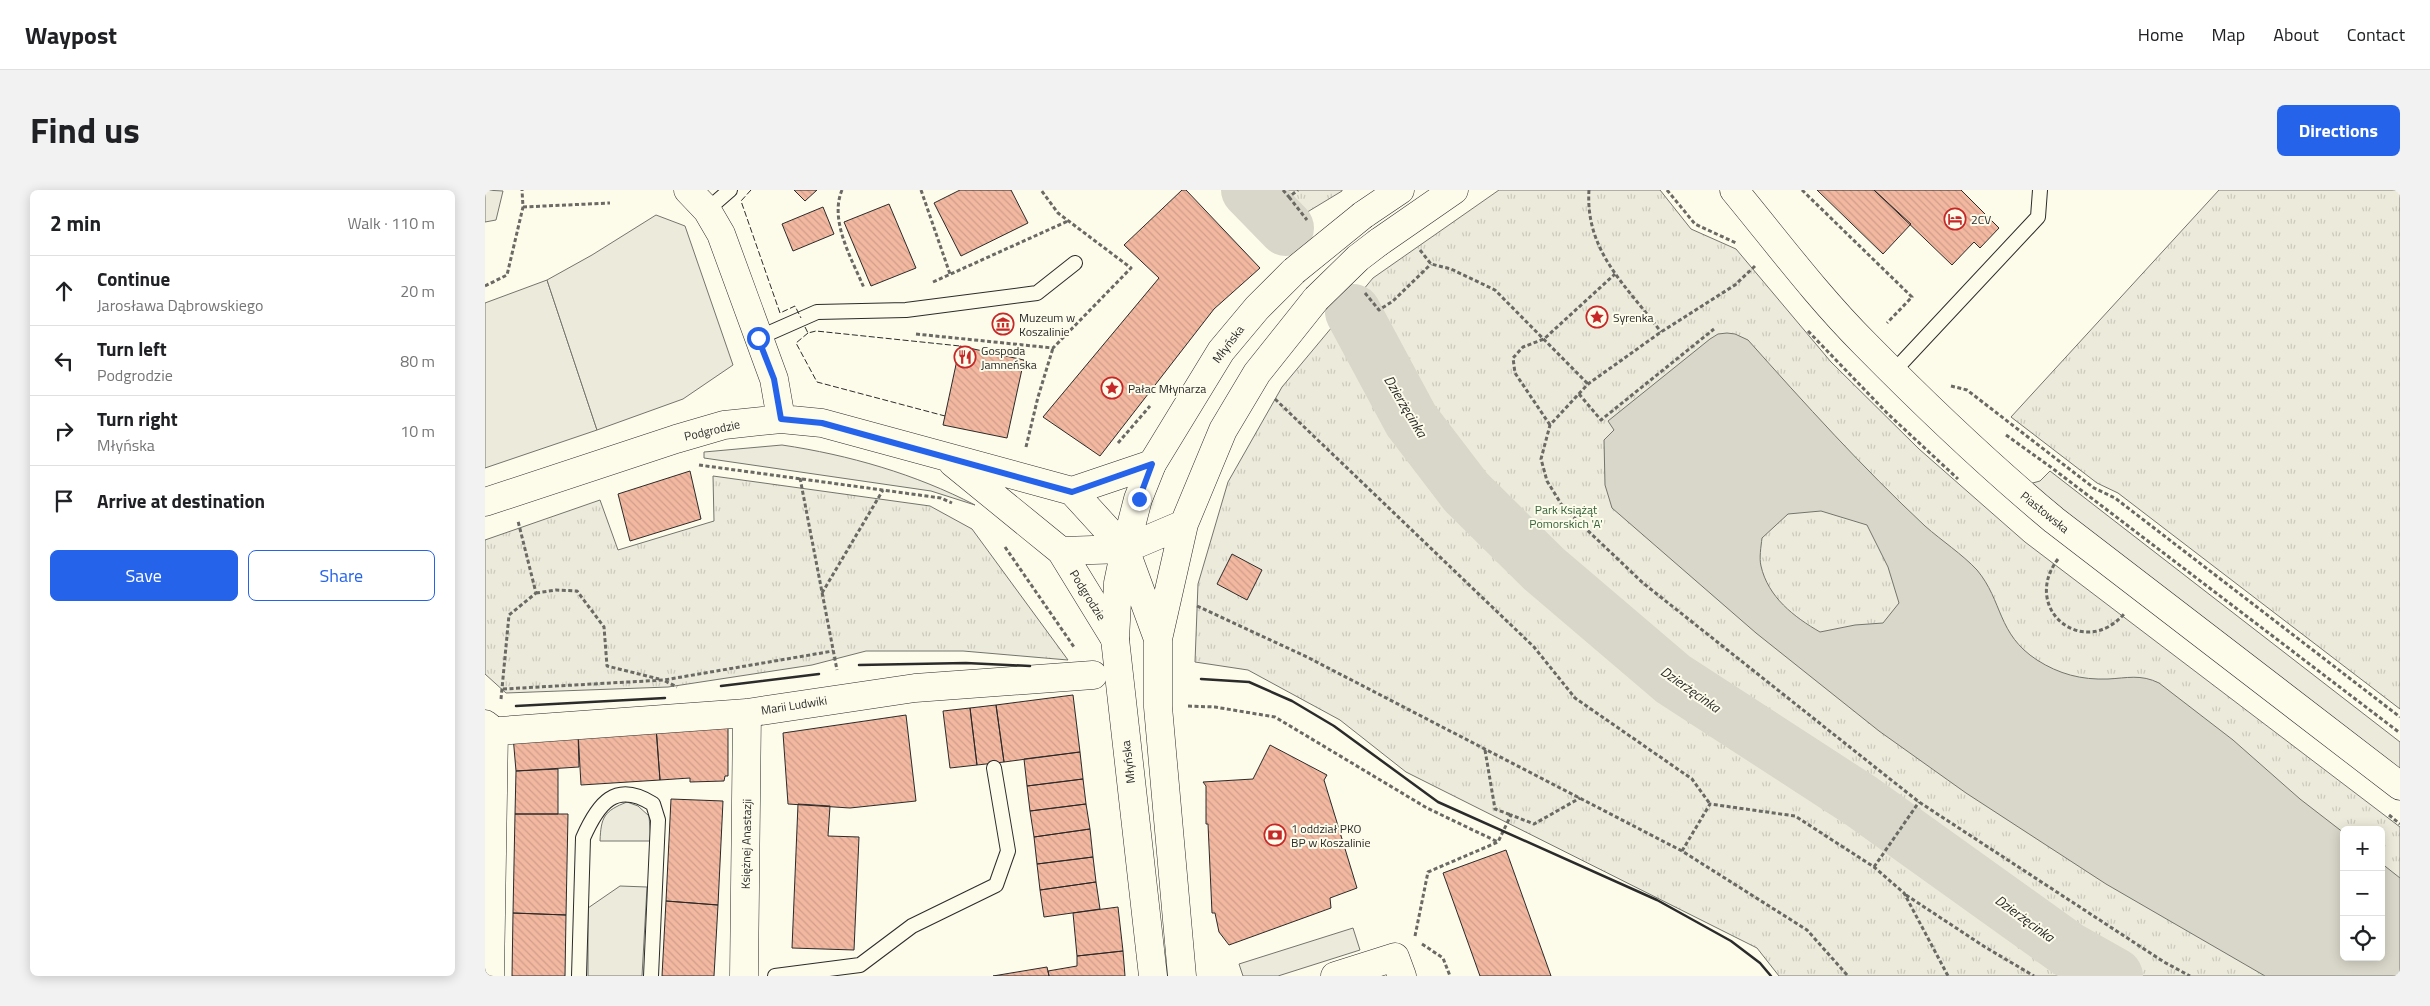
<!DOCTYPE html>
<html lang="en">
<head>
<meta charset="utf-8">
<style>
	body { margin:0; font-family:"Titillium Web",sans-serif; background:#f2f2f2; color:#202124 }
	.controls { position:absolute; right:15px; bottom:15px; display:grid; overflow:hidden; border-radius:8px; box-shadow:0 2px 12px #0003 }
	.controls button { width:45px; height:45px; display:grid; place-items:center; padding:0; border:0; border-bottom:1px solid #e0e0e0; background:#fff; color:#202124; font:25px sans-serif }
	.stop { position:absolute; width:15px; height:15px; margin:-11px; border:4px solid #2563eb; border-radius:50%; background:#fff }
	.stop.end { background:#2563eb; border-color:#fff; box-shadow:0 1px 5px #0008 }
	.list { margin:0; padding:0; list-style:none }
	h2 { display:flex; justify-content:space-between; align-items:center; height:65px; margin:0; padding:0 20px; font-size:21px }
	h2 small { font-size:16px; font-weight:400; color:#757577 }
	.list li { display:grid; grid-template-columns:32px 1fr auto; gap:15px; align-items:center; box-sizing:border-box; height:70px; padding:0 20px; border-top:1px solid #e0e0e0 }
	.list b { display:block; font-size:19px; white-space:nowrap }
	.list p { margin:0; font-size:16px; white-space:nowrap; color:#757577 }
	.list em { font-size:16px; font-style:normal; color:#757577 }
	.actions { display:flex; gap:10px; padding:15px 20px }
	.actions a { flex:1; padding:11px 0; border:1px solid #2563eb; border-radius:8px; text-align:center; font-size:18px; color:#2563eb }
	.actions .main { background:#2563eb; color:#fff }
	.icon { flex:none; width:28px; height:28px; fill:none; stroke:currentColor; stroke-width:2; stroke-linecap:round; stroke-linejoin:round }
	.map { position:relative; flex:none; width:1915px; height:786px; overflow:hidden; border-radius:8px }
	header { display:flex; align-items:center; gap:30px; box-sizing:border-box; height:70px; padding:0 25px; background:#fff; border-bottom:1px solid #e0e0e0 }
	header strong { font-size:24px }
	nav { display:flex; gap:28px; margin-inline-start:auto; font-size:18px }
	.intro { display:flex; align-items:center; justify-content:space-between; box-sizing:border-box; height:120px; padding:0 30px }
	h1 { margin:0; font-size:35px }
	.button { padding:12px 22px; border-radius:8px; background:#2563eb; color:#fff; font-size:18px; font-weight:700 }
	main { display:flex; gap:30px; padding:0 30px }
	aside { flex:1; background:#fff; border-radius:8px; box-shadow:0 2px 12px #0003 }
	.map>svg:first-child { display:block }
</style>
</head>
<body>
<header>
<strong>Waypost</strong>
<nav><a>Home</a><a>Map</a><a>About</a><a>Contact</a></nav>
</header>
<div class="intro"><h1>Find us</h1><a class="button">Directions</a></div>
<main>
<aside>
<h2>2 min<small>Walk · 110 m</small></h2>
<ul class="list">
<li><svg class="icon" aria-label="ahead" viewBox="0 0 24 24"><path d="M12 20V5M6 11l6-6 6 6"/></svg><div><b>Continue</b><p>Jarosława Dąbrowskiego</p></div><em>20 m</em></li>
<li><svg class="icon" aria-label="left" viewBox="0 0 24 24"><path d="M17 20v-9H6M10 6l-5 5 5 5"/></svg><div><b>Turn left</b><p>Podgrodzie</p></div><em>80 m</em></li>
<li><svg class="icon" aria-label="right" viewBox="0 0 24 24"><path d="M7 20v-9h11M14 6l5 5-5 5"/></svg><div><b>Turn right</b><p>Młyńska</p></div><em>10 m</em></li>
<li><svg class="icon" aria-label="arrive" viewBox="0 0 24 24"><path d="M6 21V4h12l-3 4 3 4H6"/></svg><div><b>Arrive at destination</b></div></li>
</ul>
<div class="actions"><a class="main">Save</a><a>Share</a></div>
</aside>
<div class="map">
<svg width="1915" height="786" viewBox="0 0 1915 786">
	<defs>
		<pattern id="park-tufts" width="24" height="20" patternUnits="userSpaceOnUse" patternTransform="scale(1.25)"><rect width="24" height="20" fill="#ecebdb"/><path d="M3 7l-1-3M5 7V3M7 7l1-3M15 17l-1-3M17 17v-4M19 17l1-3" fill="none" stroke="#cbcabc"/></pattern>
		<pattern id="building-back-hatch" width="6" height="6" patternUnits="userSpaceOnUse" patternTransform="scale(1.25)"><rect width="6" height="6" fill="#f2b8a0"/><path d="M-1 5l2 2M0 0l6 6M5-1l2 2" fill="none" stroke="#d09e8a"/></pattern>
	</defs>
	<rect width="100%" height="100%" fill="#fdfbea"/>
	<path fill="#ecebdb" stroke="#74746e" d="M0,0L18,1L11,30L0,32Z
		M62,90L112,240L0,278V113Z
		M297,255C364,265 430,284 490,315L446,301L219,268V262Z
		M142,612L153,616L164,626L166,651H115C116,627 119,621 142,612Z
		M135,696L162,697L157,786H103V718Z"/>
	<path fill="url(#park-tufts)" stroke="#74746e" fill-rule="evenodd" d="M749,0H857V1L786,44Z
		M1014,0H1175L1206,39L1251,59L1346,172L1434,259L1540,352L1915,637V786H1294L1272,758L921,582L855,530L763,480L710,472L713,394L743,292L797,197L888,88ZM1859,640H1896V767H1859Z
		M1734,0H1915V519L1633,303L1612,293L1526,227Z
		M228,286L445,316L487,339L583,470L478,461H381L327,475L183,497L21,503L0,484V350L115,310L133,360L229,331Z"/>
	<path fill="#eceadb" stroke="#74746e" d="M171,25L200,36L248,175L198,209L112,240L62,90L107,65Z
		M1565,281L1915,552V581L1544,294L1555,291Z
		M868,738L875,760L793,786H758L754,774Z"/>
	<path fill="#d8d7c9" stroke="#74746e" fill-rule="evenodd" d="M1242,143L1250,144L1263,150C1320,214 1378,278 1440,336C1457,351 1477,364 1492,380C1518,411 1512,444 1552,470C1574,484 1596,490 1623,489C1642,488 1656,484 1674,493L1748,550L1815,609L1859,643V767H1896V673L1915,688V786H1780L1621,694L1481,603L1394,541L1271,443L1127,318L1120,295L1119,250L1129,240L1123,231L1225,149L1233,144ZM1336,321L1382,335L1403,377L1414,413L1398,433L1370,435L1335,442C1309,427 1283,407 1276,376C1274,368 1276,357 1277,348L1303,324Z"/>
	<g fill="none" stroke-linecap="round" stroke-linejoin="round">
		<path stroke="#d8d7c9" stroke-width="56" d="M764,0L801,38
			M868,122L926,230L981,302L1059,379L1188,489L1376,611L1584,760L1630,786"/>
	</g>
	<path fill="url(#building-back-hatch)" stroke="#2b2b2b" d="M309,0H332L320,11Z
		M475,0H526L543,33L476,66L449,13Z
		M697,0H701L775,78L729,119L615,266L558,227L674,88L639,55Z
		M1332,0H1389L1426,34L1398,64Z
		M1389,0H1476L1514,38L1495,58L1489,52L1467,75Z
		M404,14L431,78L386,96L359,32Z
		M338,17L349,44L308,61L297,34Z
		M475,156L539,170L522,248L458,235Z
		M205,281L216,329L145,351L133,304Z
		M747,364L777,380L762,410L732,394Z
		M588,505L595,562L519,572L511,515Z
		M511,515L519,572L492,575L485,518Z
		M485,518L492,575L465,578L458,521Z
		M421,525L431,611L365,618L303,614L298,543Z
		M243,533V586H240L239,591L205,592V588L175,590L171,537Z
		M171,537L175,590L96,595L93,542Z
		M93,542L94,577L31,581L28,546Z
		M785,555L842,585L839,590L872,698L845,708L846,718L744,755L734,742L730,723H727L723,634H721V596L718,592L768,589Z
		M595,562L598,589L542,596L539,569Z
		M73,579V624H30L31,581Z
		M598,589L601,614L545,621L542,596Z
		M186,609L238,611L233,715L181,711Z
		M313,614L345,616L343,646L374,647L369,760L307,758Z
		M601,614L605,639L549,647L545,621Z
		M30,624H83L81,725L28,723Z
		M605,639L608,667L552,674L549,647Z
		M1021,660L1066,786H995L958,683Z
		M608,667L611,692L555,700L552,674Z
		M611,692L615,719L559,727L555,700Z
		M181,711L233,715L229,786H177Z
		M633,717L638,761L592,766L588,723Z
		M28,723L81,725L80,786H27Z
		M638,761L640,786H564L563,781L592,776V766Z
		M562,777L564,786H508Z"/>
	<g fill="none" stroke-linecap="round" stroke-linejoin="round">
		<g stroke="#2b2b2b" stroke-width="16">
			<path id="lane" d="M222,20L245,0
				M273,148L332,122L421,120L552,103L590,73
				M1409,181L1553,27L1555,0
				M94,786L98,648C113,614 130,590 168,614L173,630L166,786
				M290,786L375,775L427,736L511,695L523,661L509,578"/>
		</g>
		<g stroke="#2b2b2b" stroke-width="29">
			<path id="street" d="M203,0L222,20L236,44L289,189L296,229
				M1249,0C1292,52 1332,106 1380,154C1440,215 1503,275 1569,330L1915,596
				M468,273L576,361L630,449
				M587,301L667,274
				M0,312L191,249L239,235L296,229L337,233L587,301L640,359
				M576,361L640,359
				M0,534L9,541L5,786
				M0,542L262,523L430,498L608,485
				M259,786L262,523
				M850,786L910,767L917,786"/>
		</g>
		<g stroke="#2b2b2b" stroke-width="29">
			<path id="secondary" d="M878,25L915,0
				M894,52L969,0
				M640,359L673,449
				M640,359L699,334
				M668,786L630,449L633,393L640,359L653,309L667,274L736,161L772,118L809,81
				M697,786L673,517V449L699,334L738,240L772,183L831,109"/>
		</g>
		<path stroke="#6a6964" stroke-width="3" stroke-dasharray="4 2.5" stroke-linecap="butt" d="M357,0C344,31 367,69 379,98
			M436,0L465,84
			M798,0L804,7L813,0
			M1104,0C1100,62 1142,96 1176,142
			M1182,0L1210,34L1251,53
			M1317,0L1427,107L1402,133
			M804,7L822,30
			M38,17L125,13
			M935,60L946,74L966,79L1010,100L1103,194
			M1270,76L1250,95L1176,142L1103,194L1065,235L1056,269L1062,291L1078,317L1158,393L1434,612L1679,772L1705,786
			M448,92L583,31
			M0,96L22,85L38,17L37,0
			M880,103L894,120L908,111L946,74
			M1323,141L1403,224L1473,289
			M431,144L568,158L646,78L573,23L556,0
			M1466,196L1482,200L1609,298L1630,308L1915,527
			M1094,204L1116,230L1229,139
			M790,209L1049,457L1090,508L1207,589L1225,614
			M1065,235L1030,183L1028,168L1038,157L1059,149L1130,84
			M1521,245L1567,278L1915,543
			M633,253L665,216
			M541,257L553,207L568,158
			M214,275L456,308L467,313
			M315,288L352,480
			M520,357L589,457
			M1573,369C1535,419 1599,471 1640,423
			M51,403L71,400L92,401L119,437L122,476L174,489
			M337,403L398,300
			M712,416L822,467L1197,661L1322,740L1363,786
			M180,491L192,497
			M18,499L179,490L348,461
			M16,509L24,425L51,403L33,331
			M703,516L730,517L790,527L942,618L1013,652
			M1000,560L1010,619L1026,625
			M1904,625L1915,634
			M1197,661L1225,614L1310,626L1389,677L1419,703L1463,786
			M1389,677L1434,612
			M1421,705L1500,757L1549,786
			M930,746L943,682L1013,652L1026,625L1049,634L1095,608
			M937,754L958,768L965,786"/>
		<use href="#lane" stroke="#fdfbea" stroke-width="14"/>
		<use href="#street" stroke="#fdfbea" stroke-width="28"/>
		<use href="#secondary" stroke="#fdfbea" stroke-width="28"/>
		<g stroke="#2b2b2b" stroke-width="29" stroke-linecap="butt">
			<path id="secondary-bridge" d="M809,81L878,25
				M831,109L873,68L894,52"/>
		</g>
		<use href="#secondary-bridge" stroke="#fdfbea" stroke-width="28"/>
		<path stroke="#2b2b2b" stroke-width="1" stroke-dasharray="6 2.5" stroke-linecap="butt" d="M266,0L256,11L295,123L310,116L316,128
			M320,137L323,143L331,141L475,156
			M323,143L311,153L332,192L460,226"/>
		<path stroke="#2b2b2b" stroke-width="2.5" d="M374,475L481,473L545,476
			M716,489L764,492L807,511L849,536L953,612L1172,710L1246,751L1275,773L1286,786
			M236,496L334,484
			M31,516L180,508"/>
	</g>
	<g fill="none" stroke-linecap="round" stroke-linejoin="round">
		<path stroke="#2563eb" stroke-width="6" d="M273,148L289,189L296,229L337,233L587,302L667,274L654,309"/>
	</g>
	<defs>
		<g id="hotel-ring" transform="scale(1.125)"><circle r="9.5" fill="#fdfbea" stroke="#c62828" stroke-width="1.5"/><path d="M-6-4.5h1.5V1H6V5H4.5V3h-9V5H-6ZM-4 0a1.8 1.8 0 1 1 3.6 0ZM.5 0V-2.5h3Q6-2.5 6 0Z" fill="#c62828"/></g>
		<g id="sight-ring" transform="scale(1.125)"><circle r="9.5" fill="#fdfbea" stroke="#c62828" stroke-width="1.5"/><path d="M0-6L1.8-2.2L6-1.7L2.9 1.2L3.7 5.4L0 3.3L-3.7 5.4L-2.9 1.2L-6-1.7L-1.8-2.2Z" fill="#c62828"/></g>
		<g id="museum-ring" transform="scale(1.125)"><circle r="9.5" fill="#fdfbea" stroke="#c62828" stroke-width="1.5"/><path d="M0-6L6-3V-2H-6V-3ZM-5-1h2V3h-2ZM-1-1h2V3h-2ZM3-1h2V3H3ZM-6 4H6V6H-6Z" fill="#c62828"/></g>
		<g id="restaurant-ring" transform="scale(1.125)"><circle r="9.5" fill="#fdfbea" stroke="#c62828" stroke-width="1.5"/><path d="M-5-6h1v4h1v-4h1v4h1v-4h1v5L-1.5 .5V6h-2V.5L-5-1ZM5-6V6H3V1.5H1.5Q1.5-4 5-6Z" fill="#c62828"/></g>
		<g id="bank-ring" transform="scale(1.125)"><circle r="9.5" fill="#fdfbea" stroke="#c62828" stroke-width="1.5"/><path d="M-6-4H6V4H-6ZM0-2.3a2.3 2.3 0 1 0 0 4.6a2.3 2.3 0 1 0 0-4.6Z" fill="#c62828"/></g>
	</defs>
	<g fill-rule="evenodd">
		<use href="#hotel-ring" x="1470" y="29"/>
		<use href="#sight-ring" x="1112" y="127"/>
		<use href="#museum-ring" x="518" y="134"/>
		<use href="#restaurant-ring" x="480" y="167"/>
		<use href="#sight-ring" x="627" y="198"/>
		<use href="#bank-ring" x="790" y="645"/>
	</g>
	<g text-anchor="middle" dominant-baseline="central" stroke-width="4" stroke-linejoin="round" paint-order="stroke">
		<g font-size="12" fill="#2b2b2b" stroke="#fdfbea" text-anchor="start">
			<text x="1486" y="29">2CV</text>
			<text x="534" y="127">Muzeum w<tspan x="534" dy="14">Koszalinie</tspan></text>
			<text x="1128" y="127">Syrenka</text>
			<text x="496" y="160">Gospoda<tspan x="496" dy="14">Jamneńska</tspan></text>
			<text x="643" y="198">Pałac Młynarza</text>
			<text x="806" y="638">1 oddział PKO<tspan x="806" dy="14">BP w Koszalinie</tspan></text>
		</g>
		<g font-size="12" fill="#2b2b2b" stroke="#fdfbea">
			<text transform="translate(743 154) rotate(-53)">Młyńska</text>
			<text transform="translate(227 240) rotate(-13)">Podgrodzie</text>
			<text transform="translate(1560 322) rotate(39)">Piastowska</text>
			<text transform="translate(603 405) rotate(58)">Podgrodzie</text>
			<text transform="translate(309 515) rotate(-9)">Marii Ludwiki</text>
			<text transform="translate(643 572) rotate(-97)">Młyńska</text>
			<text transform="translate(261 654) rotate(-89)">Księżnej Anastazji</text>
		</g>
		<g font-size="12" fill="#34623c" stroke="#fdfbea">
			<text x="1081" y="319">Park Książąt<tspan x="1081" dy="14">Pomorskich 'A'</tspan></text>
		</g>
		<g font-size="14" font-style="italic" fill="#2b2b2b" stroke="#fdfbea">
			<text transform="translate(921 216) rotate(59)">Dzierżęcinka</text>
			<text transform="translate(1206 499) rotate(35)">Dzierżęcinka</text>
			<text transform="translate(1540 728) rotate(36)">Dzierżęcinka</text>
		</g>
	</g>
</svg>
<div class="controls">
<button>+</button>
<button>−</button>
<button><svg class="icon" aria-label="locate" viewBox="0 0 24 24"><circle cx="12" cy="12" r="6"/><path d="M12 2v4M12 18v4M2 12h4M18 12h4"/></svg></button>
</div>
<div class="stop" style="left:273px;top:148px"></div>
<div class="stop end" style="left:654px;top:309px"></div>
</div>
</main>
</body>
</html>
